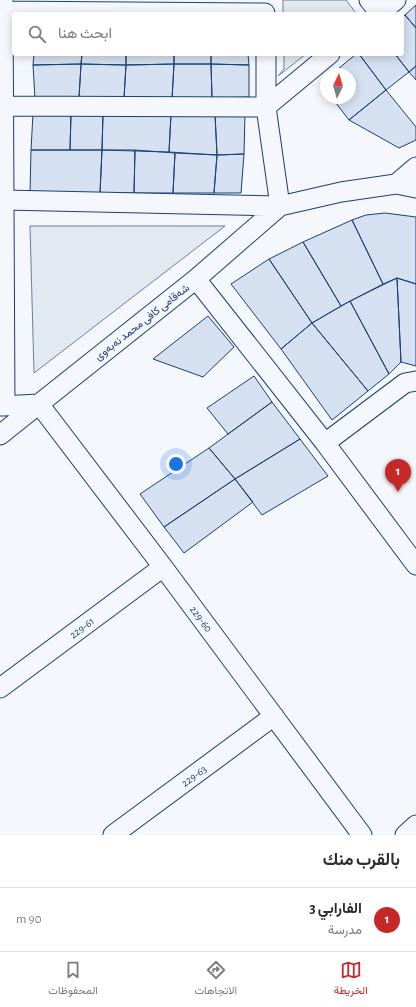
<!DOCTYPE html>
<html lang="ar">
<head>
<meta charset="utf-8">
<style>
	body { margin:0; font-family:"Alegreya Sans",Vazirmatn,sans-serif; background:#f2f2f3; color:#2b2b33; direction:rtl }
	.compass { position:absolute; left:320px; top:68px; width:36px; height:36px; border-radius:50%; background:#fff; box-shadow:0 2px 10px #0003; rotate:5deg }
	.you { position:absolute; left:176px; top:464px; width:14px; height:14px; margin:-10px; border:3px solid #fff; border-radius:50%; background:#1a73e8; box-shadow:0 0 0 6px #1a73e833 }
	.badge { display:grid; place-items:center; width:26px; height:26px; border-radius:50%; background:#c62828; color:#fff; font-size:13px; font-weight:700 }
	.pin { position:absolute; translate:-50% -33px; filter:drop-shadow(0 1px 2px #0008) }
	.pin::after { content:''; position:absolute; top:21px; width:14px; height:12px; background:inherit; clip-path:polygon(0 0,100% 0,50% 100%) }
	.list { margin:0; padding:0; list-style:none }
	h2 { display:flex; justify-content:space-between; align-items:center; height:52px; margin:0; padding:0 16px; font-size:17px }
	h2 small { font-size:13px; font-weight:400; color:#7c7c81 }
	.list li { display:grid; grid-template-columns:26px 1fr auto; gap:12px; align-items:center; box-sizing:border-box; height:64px; padding:0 16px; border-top:1px solid #e1e1e2 }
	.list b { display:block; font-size:15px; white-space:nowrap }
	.list p { margin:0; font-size:13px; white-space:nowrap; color:#7c7c81 }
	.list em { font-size:13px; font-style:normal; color:#7c7c81 }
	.icon { flex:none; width:22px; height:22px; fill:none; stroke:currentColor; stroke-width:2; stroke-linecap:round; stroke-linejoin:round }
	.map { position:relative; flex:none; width:416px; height:835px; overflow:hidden; direction:ltr }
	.search { position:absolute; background:#fff; box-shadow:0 2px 10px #0003; left:12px; right:12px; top:12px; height:44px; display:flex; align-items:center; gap:10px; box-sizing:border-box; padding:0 14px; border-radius:4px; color:#7c7c81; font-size:15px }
	.sheet { height:116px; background:#fff }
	nav { display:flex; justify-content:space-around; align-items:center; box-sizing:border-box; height:56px; border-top:1px solid #e1e1e2; background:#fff; font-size:11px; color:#7c7c81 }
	nav a { display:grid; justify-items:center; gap:2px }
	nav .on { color:#c62828 }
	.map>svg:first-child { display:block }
</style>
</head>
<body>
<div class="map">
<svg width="416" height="835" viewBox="0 0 416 835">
	<rect width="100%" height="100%" fill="#f4f7fb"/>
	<path fill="#e3e9f0" stroke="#687fa3" d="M283,0H346L356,13L283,14Z
		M284,54H306L278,76L284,69Z
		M30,226H225L34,373Z"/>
	<path fill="#d5e0f0" stroke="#1d3f73" d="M416,5V28L405,15Z
		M405,15L416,28V66L409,72L395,54H402V17Z
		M34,54H82L81,64L33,65Z
		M82,54H126V65L81,64Z
		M126,54H174V64L126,65Z
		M174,54H211V64H174Z
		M211,54H248L249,65L211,64Z
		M356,54H359L386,90L349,120L332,98H350V74H332Z
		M359,54H395L409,72L386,90Z
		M81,64L79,98L35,99L33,65Z
		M81,64L126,65L124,98H79Z
		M174,64L172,99L124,98L126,65Z
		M174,64H211L212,98L172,99Z
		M211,64L249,65V97L212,98Z
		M416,66V80L409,72Z
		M386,90L416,127V140L399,148L349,120Z
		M33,113L71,114L70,150H31Z
		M245,113L244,154L217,155L215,114Z
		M71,114H103L102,150H70Z
		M103,114H171L169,152L102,150Z
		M171,114H215L217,155L169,152Z
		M31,150H102L100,193L30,194Z
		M102,150H135L134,193H100Z
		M135,150L175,153L173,193H134Z
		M175,153L217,155L214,193H173Z
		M244,154L241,193H214L217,155Z
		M385,213L416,217V284L397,278L383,284L352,220L366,215Z
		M352,220L383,284L341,306L303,242Z
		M303,242L341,306L312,323L269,259Z
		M269,259L312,323L281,349L231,284Z
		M397,278L416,284V366L401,362Z
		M397,278L401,362L389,374L350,301Z
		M350,301L389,374L368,391L312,323Z
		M208,316L234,347L203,377L153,359Z
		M312,323L368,391L332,420L281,349Z
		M254,376L272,402L228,434L207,408Z
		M272,402L300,439L235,479L209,448Z
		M300,439L328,476L262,515L235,479Z
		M209,448L235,479L164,527L140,494Z
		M235,479L253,502L184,553L164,527Z"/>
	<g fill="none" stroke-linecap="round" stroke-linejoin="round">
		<g stroke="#1d3f73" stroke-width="21">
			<path id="minor" d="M3,0L5,406
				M369,0L380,13
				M0,11L265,13
				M379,14L396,0
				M266,54V107L280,206
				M0,106L266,107L330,54
				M396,184L416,167
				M4,200L280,206L341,192L396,184L416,188
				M196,279L325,443L416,565
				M0,406L39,404L163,567L362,835
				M0,435L196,279L280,206
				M325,443L405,383L416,381
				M0,688L163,567
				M113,835L274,716
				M405,835L416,825"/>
		</g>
		<use href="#minor" stroke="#f4f7fb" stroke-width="19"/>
	</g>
	<g text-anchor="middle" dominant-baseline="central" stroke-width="3" stroke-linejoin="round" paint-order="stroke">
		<g font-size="11" fill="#1d3f73" stroke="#f4f7fb">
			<text transform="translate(142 322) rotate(-38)">شەقامی کافی محمد نەبەوی</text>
			<text transform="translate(201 619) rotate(53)">229-60</text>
			<text transform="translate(82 628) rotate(-37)">229-61</text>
			<text transform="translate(194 776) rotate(-36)">229-63</text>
		</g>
	</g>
</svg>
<svg class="compass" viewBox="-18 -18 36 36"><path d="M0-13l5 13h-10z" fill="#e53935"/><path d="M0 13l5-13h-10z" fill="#7c7c81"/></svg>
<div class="you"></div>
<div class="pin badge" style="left:398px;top:492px">1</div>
<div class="search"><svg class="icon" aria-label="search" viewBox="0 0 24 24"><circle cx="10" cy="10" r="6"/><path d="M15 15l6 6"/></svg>ابحث هنا</div>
</div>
<section class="sheet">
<h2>بالقرب منك<small></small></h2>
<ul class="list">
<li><span class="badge">1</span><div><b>الفارابي 3</b><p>مدرسة</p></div><em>90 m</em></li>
</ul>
</section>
<nav>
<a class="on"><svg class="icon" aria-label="map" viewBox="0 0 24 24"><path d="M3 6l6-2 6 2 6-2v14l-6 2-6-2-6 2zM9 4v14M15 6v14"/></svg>الخريطة</a>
<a><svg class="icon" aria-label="directions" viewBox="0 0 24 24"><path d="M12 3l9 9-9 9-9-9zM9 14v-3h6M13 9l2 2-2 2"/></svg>الاتجاهات</a>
<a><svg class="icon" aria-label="saved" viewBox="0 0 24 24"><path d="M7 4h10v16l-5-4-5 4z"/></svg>المحفوظات</a>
</nav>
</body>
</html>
